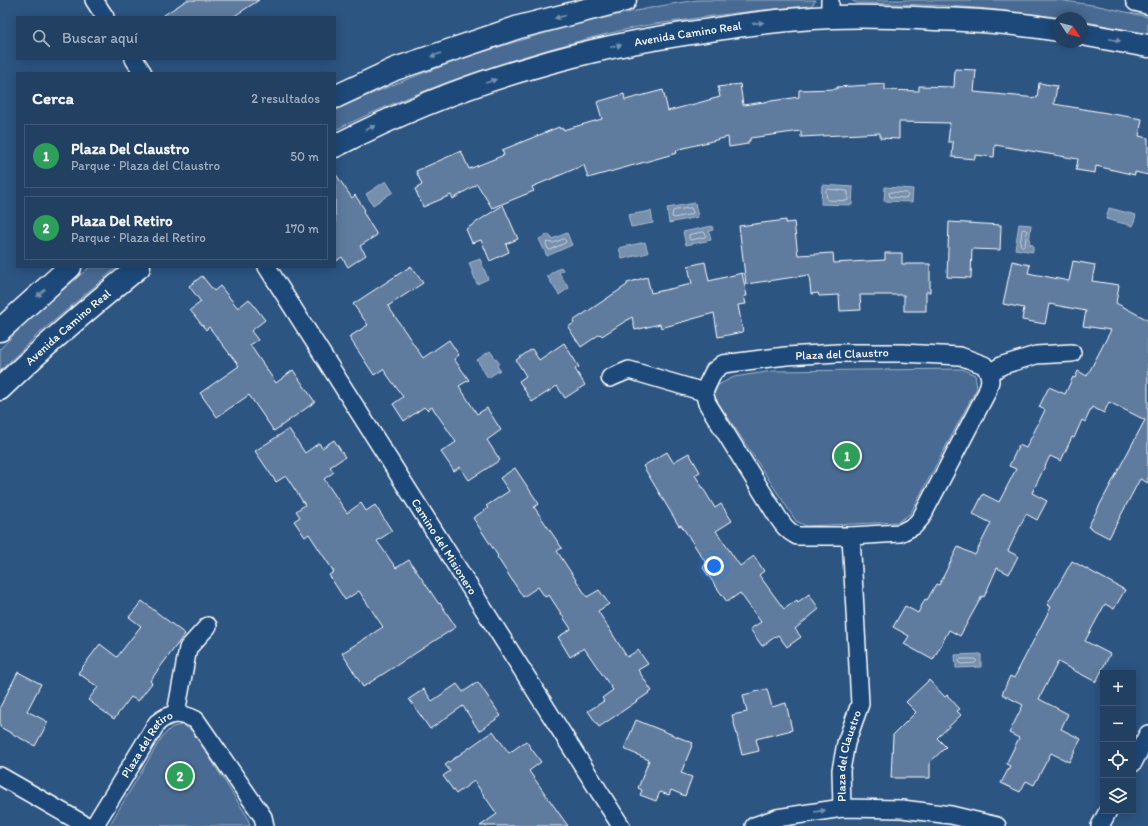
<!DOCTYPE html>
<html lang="es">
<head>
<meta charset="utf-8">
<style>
	body { margin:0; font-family:Itim,sans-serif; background:#2d4b6b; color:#f1f3f6 }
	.controls { position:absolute; right:12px; bottom:12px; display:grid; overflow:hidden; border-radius:0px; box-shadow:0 2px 10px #0003 }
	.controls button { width:36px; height:36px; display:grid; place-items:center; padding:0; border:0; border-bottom:1px solid #3e5977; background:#214062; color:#f1f3f6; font:20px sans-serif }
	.compass { position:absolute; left:1052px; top:12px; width:36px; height:36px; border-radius:50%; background:#214062; box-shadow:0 2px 10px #0003; rotate:125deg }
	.you { position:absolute; left:714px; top:566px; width:14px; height:14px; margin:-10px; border:3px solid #fff; border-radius:50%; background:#1a73e8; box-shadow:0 0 0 6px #1a73e833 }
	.badge { display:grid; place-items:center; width:26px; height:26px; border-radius:50%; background:#8c9099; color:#fff; font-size:13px; font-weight:700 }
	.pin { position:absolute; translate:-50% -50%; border:2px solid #fff; box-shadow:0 1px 4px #0006 }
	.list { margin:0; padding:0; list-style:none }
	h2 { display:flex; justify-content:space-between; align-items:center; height:52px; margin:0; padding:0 16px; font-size:17px }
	h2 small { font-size:13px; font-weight:400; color:#a2afbe }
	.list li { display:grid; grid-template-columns:26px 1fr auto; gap:12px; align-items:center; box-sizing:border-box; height:64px; margin:0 8px 8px; padding:0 8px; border:1px solid #3e5977; border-radius:0px }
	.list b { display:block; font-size:15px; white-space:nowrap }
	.list p { margin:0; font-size:13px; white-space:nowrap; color:#a2afbe }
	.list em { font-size:13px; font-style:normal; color:#a2afbe }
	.icon { flex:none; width:22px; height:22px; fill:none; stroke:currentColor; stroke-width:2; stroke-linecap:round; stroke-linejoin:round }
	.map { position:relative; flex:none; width:1148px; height:826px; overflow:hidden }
	.search { position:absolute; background:#214062; box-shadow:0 2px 10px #0003; left:16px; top:16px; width:320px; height:44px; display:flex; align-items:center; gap:10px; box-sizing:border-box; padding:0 14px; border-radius:0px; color:#a2afbe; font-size:15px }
	.panel { position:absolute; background:#214062; box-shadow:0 2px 10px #0003; left:16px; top:72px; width:320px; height:196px; border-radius:0px }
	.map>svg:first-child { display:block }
</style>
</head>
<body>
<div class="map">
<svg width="1148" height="826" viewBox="0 0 1148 826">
	<rect width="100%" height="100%" fill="#2c5582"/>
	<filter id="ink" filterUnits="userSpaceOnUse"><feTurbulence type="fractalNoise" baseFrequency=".025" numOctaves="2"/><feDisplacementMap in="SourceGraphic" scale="8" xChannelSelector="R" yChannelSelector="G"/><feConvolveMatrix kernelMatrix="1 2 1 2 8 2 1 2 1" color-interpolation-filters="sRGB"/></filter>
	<g filter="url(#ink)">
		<path fill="#486b92" stroke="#a4b5c8" d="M698,0H816L811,6C767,9 723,14 679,21C662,23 645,25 628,29C527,52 428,85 335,130V110C409,76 485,49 564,28C608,17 653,6 698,0Z
			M851,0H1058L1099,6L1148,17V34L1082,21V18C1051,18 1019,12 988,9C944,5 901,4 857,3Z
			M90,267H117L35,337L0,371V349L31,317Z
			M962,369L975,375L977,388L910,514L898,522L806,526L796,521L716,399L714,394L718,385L734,377L773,371Z
			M182,725L192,730L247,816L250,826H109L162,737L172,727Z"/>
		<path fill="#748fad" stroke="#acbcce" d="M386,181L393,192L373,205L366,194Z
			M822,185L853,187L852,205L821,204Z
			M885,187L913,189L912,202L884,201Z
			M695,203L698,217L669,223L667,208Z
			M1109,208L1136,215L1133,226L1106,219Z
			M651,211L653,223L631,227L628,215Z
			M1019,224L1031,225L1029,244L1033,245V252L1015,249Z
			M712,226L713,230L709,231L711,240L686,245L683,232Z
			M567,233L572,245L547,256L539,239L549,234L552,239Z
			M645,242L648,253L622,259L619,248Z
			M480,259L488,279L477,284L469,263Z
			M561,267L563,270L559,273L569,288L559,295L547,276Z
			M490,351L499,363L497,366L500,370L488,378L477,360Z
			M981,654V667L956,668L955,655Z"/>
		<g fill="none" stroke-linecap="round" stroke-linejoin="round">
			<path stroke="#c7d2de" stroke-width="1" d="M828,189L847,191L848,192V200L846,201L827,200L826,191Z
				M891,192L907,193L908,196L906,198L890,197L889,193Z
				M691,208L693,212L692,214L674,218L672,217L673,211Z
				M1024,229L1027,231L1025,245L1023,247L1020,244L1022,230Z
				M704,232L706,235L705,237L691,240L689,239V235Z
				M564,239L566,241L565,243L550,250L548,249L546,244L547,242L553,243Z
				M961,659H975L977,661L975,663L961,664L959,661Z"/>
		</g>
		<path fill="#5e7c9f" stroke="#fff" d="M187,0H259L233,17H161Z
			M955,69L976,70L974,92L1037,98L1039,83L1057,86L1054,104L1142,119L1139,136L1148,138V175L1135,172V175L1096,166L1095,173L1076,170L1078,159L995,145L994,157L975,155V159L952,157L953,142H948L950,123L899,122V139L880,138V133L801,137V131L750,138V141H748V144L729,147L728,137L676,150L677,153L588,178L584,165L532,187L534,191L492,208L477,184L453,199L451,195L423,207L415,189L422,185L416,171L461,151L469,169L504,155L502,150L559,127L560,129L562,128L563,130L602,119L597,102L624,94L625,100L663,90L668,111L720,97L718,87L740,84L743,105L799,97V90L837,89V87L885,84V90L919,91V86L954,87Z
			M335,173L352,198L355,195L365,210L363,212L377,235L360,246L366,255L348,267L342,257L335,262Z
			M503,205L518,239L506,244L509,252L490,261L481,240L472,243L466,229Z
			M786,220V223L794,222L798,255L833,253L834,263L885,260V253H902V264H930V292H926V311H904V295H860L861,310L840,311L839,295L819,296L818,293L811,294L809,275L746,284L739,226Z
			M949,222L1001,225L1000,250L972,249L971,278L947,277Z
			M1012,261L1030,265L1028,273L1069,281L1073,261L1095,265L1092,281L1119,285L1116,303L1148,320V483L1140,479L1109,538L1088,527L1145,420L1109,402L1104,413L1092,407L1085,422L1082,420L1074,438L1072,437L1061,461L1050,456L1032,493L1047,501L1037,520L1026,514L1008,551L1018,556L1009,574L997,568L984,597L982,596L960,636L949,630L933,660L904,644L909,636L893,627L905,606L918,613L925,599L927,600L936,584L939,585L958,547L975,555L991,523L973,514L983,494L999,502L1016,469L1009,466L1019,445L1026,448L1045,410L1039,407L1049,387L1065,394L1073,377L1075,378L1078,371L1087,376L1111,330L1083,326L1086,311L1049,304L1045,324L1022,320L1024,308L1003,304Z
			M705,262L709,281L742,273L747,296H744L746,304L738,305L743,332L718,337L714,313L661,328L660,324L635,330L632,317L602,336L600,334L581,347L568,327L574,323L573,321L627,285V283L647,277L651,293L692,284L688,266Z
			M411,266L423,283L388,306L423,358L449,340L459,355L454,359L469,380L459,386L477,414L487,408L501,430L487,440L500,460L469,480L460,467L454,471L441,452L456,442L432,407L427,410L424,407L404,421L393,404L403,397L383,369L374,375L349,337L368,325L353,304Z
			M202,276L214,291L220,286L238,308L249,299L265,320L251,331L258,340L250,345L276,383L293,370L315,402L274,431L249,395L217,417L200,393L239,366L209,327L206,330L190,310L201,302L189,286Z
			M564,343L579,367L575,369L585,385L565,398L557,386L532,402L519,381L526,376L516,360L532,349L539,360Z
			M289,429L305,453L319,443L322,448L334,440L345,457L330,467L334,472L324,479L347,513L361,503L366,511L375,505L392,531L377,541L396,568L409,560L439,604L440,603L456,627L363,687L342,653L383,627L359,591L345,600L329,575L334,572L309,534L305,537L294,521L300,517L296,511L305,505L286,476L276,482L255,451Z
			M667,452L673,462L689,453L700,472L695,475L715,508L721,504L732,521L716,531L740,566L754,556L764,571L759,575L784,609L797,600L798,602L809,594L819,609L795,629L801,637L787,647L778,635L762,646L750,629L761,622L740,593L727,602L703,568L706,563L681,525L679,526L643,466Z
			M515,468L539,504L534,507L562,548L557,551L587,597L599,590L609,604L598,611L627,657L638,650L648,664L638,670L652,691L599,727L588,711L604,701L602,698L613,690L584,648L570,657L558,637L571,629L549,595L545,597L538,587L523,597L497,557L498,556L473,518L488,508L486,506L509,491L500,478Z
			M1072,561L1125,590L1114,609L1105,604L1085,641L1110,654L1096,682L1058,662L1039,699L1068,714L1061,729L1081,739L1069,762L1051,753L1034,785L1026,781L1020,792L1001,783L1010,766L1006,764L1019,738L1009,733L1023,705L1002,694L1010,676L1014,678L1051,607L1047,605Z
			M142,601L185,634L158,670L150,681L152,683L138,701L131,697L114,719L88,700L98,687L78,673L100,644L117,657L141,626L129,617Z
			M18,672L41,684L27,711L48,722L35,746L0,727V707Z
			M929,680L945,697L947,695L960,709L957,711L961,715L937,738L946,747L930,762V778H891L893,735L916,712L906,702Z
			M478,682L501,716L479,731L463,706L430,729L409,699L424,689L432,701L457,684L463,692Z
			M767,689L772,707L786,703L792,730L756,739L759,751L742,755L732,715L747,712L743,695Z
			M636,720L693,743L681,773L692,777L685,796L671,790L669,795L660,792L656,801L640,795L642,790L638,788L649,760L624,749Z
			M493,731L509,753L526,741L541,762L529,771L568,826H480L497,814L474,781L456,794L443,776L450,771L445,765Z"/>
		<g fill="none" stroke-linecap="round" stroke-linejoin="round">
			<g stroke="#fff" stroke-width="20">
				<g id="minor">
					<path d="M94,0L105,17"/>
					<path d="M830,0V17"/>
					<path d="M134,59L143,73"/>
					<path id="s1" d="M267,267L621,826"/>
					<path d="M838,353H902L960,356L984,365L989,373L990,381L987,392L921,518L914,526L900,533L851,536H797C787,531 783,525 777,516L707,403L704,392L709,381L714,371L723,364L786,356Z"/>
					<path d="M989,373L1003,365L1036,355L1072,353"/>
					<path d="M610,378L629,370L704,392"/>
					<path d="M176,713L188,648L208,626"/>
					<path d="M1133,763L1148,734"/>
					<path d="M0,776L87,826"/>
					<path id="s2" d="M842,808L841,770L846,743L860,704L851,536"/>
					<path id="s3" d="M94,826L157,723C170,712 180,712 196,720L263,817L265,826"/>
					<path d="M754,826L777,818L842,808L902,809L951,815L997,826"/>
					<path d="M1100,826L1108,811"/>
				</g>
			</g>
			<g stroke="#fff" stroke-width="25">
				<g id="secondary">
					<path d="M1137,0L1148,3"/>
					<path d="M1082,34L1148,46"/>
					<path d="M335,97L395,69L519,27L625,0"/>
					<path id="s4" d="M335,146C398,114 465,86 533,67C589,50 646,39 704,31C746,24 788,19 831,17C866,16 900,17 935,19C976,20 1017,23 1058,30"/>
					<path d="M0,330L70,267"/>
					<path id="s5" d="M0,389C44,346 91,306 139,267"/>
				</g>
			</g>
			<use href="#minor" stroke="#1f4a7a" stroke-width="17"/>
			<use href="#secondary" stroke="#1f4a7a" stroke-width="22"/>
		</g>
		<defs><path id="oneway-solid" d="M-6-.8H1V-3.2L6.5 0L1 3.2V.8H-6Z"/></defs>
		<g fill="#7992af">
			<use href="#oneway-solid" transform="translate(560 17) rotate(166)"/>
			<use href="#oneway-solid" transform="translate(758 23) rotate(-5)"/>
			<use href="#oneway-solid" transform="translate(1115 40) rotate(12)"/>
			<use href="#oneway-solid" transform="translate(616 46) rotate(-12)"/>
			<use href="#oneway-solid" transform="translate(436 55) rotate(161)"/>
			<use href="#oneway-solid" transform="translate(491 81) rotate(-19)"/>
			<use href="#oneway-solid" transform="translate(370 128) rotate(-26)"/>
			<use href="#oneway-solid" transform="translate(41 293) rotate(138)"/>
			<use href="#oneway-solid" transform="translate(820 811) rotate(-9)"/>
		</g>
	</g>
	<g text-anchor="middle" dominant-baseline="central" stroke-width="4" stroke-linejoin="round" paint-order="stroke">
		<g font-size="12" fill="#fff" stroke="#1f4a7a">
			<text stroke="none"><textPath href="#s4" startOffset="372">Avenida Camino Real</textPath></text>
			<text stroke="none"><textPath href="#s5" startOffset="92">Avenida Camino Real</textPath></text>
			<text transform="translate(842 354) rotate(-2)">Plaza del Claustro</text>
			<text stroke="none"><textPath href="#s1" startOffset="331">Camino del Misionero</textPath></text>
			<text stroke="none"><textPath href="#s3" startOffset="98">Plaza del Retiro</textPath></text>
			<text stroke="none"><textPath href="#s2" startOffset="53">Plaza del Claustro</textPath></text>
		</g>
	</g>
</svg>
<div class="controls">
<button>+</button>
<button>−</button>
<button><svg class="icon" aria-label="locate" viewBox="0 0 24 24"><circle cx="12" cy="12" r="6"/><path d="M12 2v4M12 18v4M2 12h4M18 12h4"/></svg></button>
<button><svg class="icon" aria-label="layers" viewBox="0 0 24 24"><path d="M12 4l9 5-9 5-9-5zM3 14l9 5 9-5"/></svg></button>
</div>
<svg class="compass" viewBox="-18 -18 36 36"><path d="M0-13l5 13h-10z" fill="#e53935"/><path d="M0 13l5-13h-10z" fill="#a2afbe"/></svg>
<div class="you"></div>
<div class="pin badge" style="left:847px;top:456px;background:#2e9e5b">1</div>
<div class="pin badge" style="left:180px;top:776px;background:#2e9e5b">2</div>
<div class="search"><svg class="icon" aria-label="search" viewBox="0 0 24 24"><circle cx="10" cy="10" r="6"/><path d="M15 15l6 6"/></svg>Buscar aquí</div>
<section class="panel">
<h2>Cerca<small>2 resultados</small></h2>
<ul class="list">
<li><span class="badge" style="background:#2e9e5b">1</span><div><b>Plaza Del Claustro</b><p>Parque · Plaza del Claustro</p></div><em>50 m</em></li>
<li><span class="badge" style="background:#2e9e5b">2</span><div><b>Plaza Del Retiro</b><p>Parque · Plaza del Retiro</p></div><em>170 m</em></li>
</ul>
</section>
</div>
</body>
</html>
